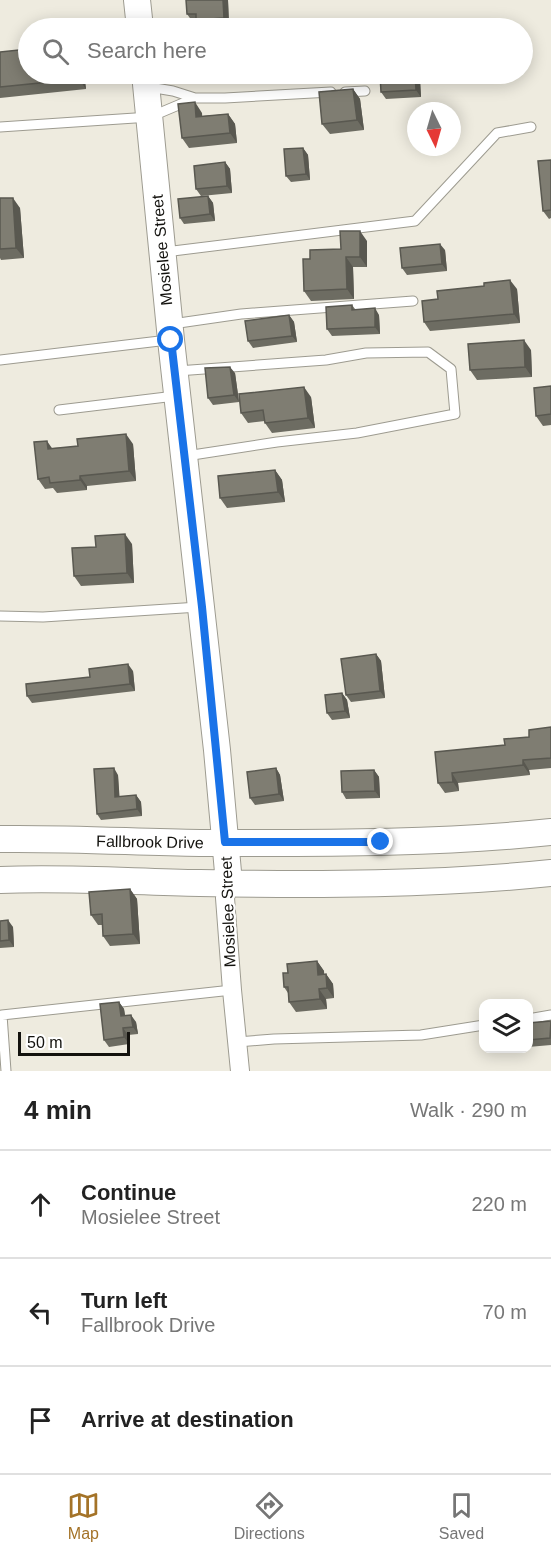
<!DOCTYPE html>
<html lang="en">
<head>
<meta charset="utf-8">
<style>
	body { margin:0; font-family:Arial,sans-serif; background:#f6f6f6; color:#222 }
	.controls { position:absolute; right:18px; bottom:18px; display:grid; overflow:hidden; border-radius:12px; box-shadow:0 3px 15px #0003 }
	.controls button { width:54px; height:54px; display:grid; place-items:center; padding:0; border:0; border-bottom:2px solid #e0e0e0; background:#fff; color:#222; font:30px sans-serif }
	.compass { position:absolute; left:407px; top:102px; width:54px; height:54px; border-radius:50%; background:#fff; box-shadow:0 3px 15px #0003; rotate:175deg }
	.scale { position:absolute; left:18px; bottom:15px; width:112px; box-sizing:border-box; padding-left:6px; border:3px solid #13120e; border-top:0; font-size:16px; line-height:21px; white-space:nowrap; color:#13120e; -webkit-text-stroke:4px #fff; paint-order:stroke }
	.stop { position:absolute; width:18px; height:18px; margin:-14px; border:4px solid #1a73e8; border-radius:50%; background:#fff }
	.stop.end { background:#1a73e8; border-color:#fff; box-shadow:0 2px 6px #0008 }
	.list { margin:0; padding:0; list-style:none }
	h2 { display:flex; justify-content:space-between; align-items:center; height:78px; margin:0; padding:0 24px; font-size:26px }
	h2 small { font-size:20px; font-weight:400; color:#767676 }
	.list li { display:grid; grid-template-columns:39px 1fr auto; gap:18px; align-items:center; box-sizing:border-box; height:108px; padding:0 24px; border-top:2px solid #e0e0e0 }
	.list b { display:block; font-size:22px; white-space:nowrap }
	.list p { margin:0; font-size:20px; white-space:nowrap; color:#767676 }
	.list em { font-size:20px; font-style:normal; color:#767676 }
	.icon { flex:none; width:33px; height:33px; fill:none; stroke:currentColor; stroke-width:2; stroke-linecap:round; stroke-linejoin:round }
	.map { position:relative; flex:none; width:551px; height:1071px; overflow:hidden }
	.search { position:absolute; background:#fff; box-shadow:0 3px 15px #0003; left:18px; right:18px; top:18px; height:66px; display:flex; align-items:center; gap:15px; box-sizing:border-box; padding:0 21px; border-radius:33px; color:#767676; font-size:22px }
	.sheet { height:402px; background:#fff }
	nav { display:flex; justify-content:space-around; align-items:center; box-sizing:border-box; height:84px; border-top:2px solid #e0e0e0; background:#fff; font-size:16px; color:#767676 }
	nav a { display:grid; justify-items:center; gap:3px }
	nav .on { color:#a47328 }
	.map>svg:first-child { display:block }
</style>
</head>
<body>
<div class="map">
<svg width="551" height="1071" viewBox="0 0 551 1071">
	<rect width="100%" height="100%" fill="#eeebdf"/>
	<g fill="none" stroke-linecap="round" stroke-linejoin="round">
		<g stroke="#9d9b90" stroke-width="11">
			<path id="lane" d="M345,92L365,91
				M195,98H225L331,92
				M0,127L150,117L195,98L173,91L149,87
				M165,252L415,221L497,133L531,127
				M172,324L241,314L413,301
				M0,360L168,340
				M177,371L326,360L366,353L428,352L451,369L455,414L357,433L277,442L186,456
				M59,410L175,396
				M0,616L43,617L199,607
				M528,1019L551,1015
				M237,1042L274,1039L421,1035L484,1025
				M6,1071L2,1015L232,990"/>
		</g>
		<g stroke="#9d9b90" stroke-width="20">
			<path id="street" d="M229,883L225,898L232,990L240,1071"/>
		</g>
		<g stroke="#9d9b90" stroke-width="28">
			<path id="secondary" d="M137,0L140,28
				M145,74L171,340L217,750L229,883
				M0,839C67,838 134,842 200,843C317,843 435,844 551,832
				M0,880C66,877 134,882 200,883C317,885 435,885 551,873"/>
		</g>
		<use href="#lane" stroke="#fff" stroke-width="9"/>
		<use href="#street" stroke="#fff" stroke-width="18"/>
		<use href="#secondary" stroke="#fff" stroke-width="26"/>
	</g>
	<path fill="#6d6c62" d="M186,0H228L229,25L201,27L197,21H192L187,14Z
		M0,52L84,74L86,89L0,98Z
		M415,74L420,80L421,97L386,99L381,92Z
		M353,89L360,99L364,130L330,134L322,124Z
		M202,113V116L228,114L235,124L237,143L189,148L182,138Z
		M303,148L308,155L310,180L291,182L286,176Z
		M551,160V218L549,219L543,211Z
		M225,162L230,169L232,193L201,196L196,189Z
		M208,196L213,203L215,221L184,224L180,218Z
		M0,198L20,208L24,258L1,260L0,258Z
		M367,241V267H353L354,299L311,301L304,291L310,259Z
		M445,250L447,271L407,275L402,268Z
		M517,289L520,323L430,331L424,322Z
		M352,305L355,309L379,315L380,334L332,336L327,329Z
		M289,315L294,322L297,342L253,348L248,341Z
		M531,350L532,377L477,380L470,370Z
		M235,373L239,402L213,405L208,398Z
		M551,386V425L543,426L536,416Z
		M311,397L315,428L272,433L265,423V421L248,423L241,413Z
		M133,444L136,481L87,486V490L57,493L53,488L45,489L38,479L52,448Z
		M275,470L282,480L285,502L227,508L220,498Z
		M132,544L134,583L81,586L74,576Z
		M376,654L381,661L385,698L351,702L346,695Z
		M133,671L135,691L32,703L27,696L90,677Z
		M342,693L347,700L350,718L332,720L327,713Z
		M551,727V768L529,770L530,775L458,783L459,791L445,793L438,783L435,752L505,745L529,737Z
		M276,768L280,775L284,801L255,805L250,798Z
		M374,770L379,777L380,798L346,799L342,792Z
		M118,775L119,797L136,795L141,802L142,816L101,820L97,814Z
		M130,889L137,899L140,944L110,946L103,936V925H98L91,915Z
		M0,921L13,927L14,947L0,948Z
		M317,961L324,971V974H326L333,984L334,998L326,999L327,1009L296,1012L289,1002L288,993L284,987L288,973Z
		M119,1002L124,1009L125,1015L136,1022L138,1034L128,1035L129,1044L109,1047L104,1040Z
		M551,1021V1045L528,1047V1023Z"/>
	<path fill="#595850" d="M223,0H228L229,25L224,18Z
		M78,74H84L86,89L79,79Z
		M415,74L420,80L421,97L416,90Z
		M353,89L360,99L364,130L357,120Z
		M195,102L202,113L203,127L196,117Z
		M228,114L235,124L237,143L230,133Z
		M303,148L308,155L310,180L306,174Z
		M225,162L230,169L232,193L227,186Z
		M208,196L213,203L215,221L210,214Z
		M13,198L20,208L24,258L16,248Z
		M360,231L367,241V267L360,257Z
		M440,244L445,250L447,271L442,264Z
		M346,257L353,267L354,299L347,289Z
		M510,280L517,289L520,323L514,314Z
		M375,308L379,315L380,334L375,327Z
		M289,315L294,322L297,342L292,336Z
		M524,340L531,350L532,377L525,367Z
		M230,367L235,373L239,402L234,395Z
		M304,387L311,397L315,428L308,418Z
		M126,434L133,444L136,481L129,471Z
		M47,441L54,451L48,449Z
		M275,470L282,480L285,502L278,492Z
		M80,476L87,486V490L80,480Z
		M125,534L132,544L134,583L127,573Z
		M376,654L381,661L385,698L380,691Z
		M128,664L133,671L135,691L130,684Z
		M342,693L347,700L350,718L345,711Z
		M523,760L529,770L530,775L523,765Z
		M114,768L118,775L120,803L115,797Z
		M276,768L280,775L284,801L279,794Z
		M374,770L379,777L380,798L375,791Z
		M452,773L458,783L459,791L453,782Z
		M136,795L141,802L142,816L137,809Z
		M130,889L137,899L140,944L133,934Z
		M8,920L13,927L14,947L9,940Z
		M317,961L324,971L325,985L318,975Z
		M326,974L333,984L334,998L327,988Z
		M319,989L326,999L327,1009L320,999Z
		M119,1002L124,1009L126,1023L121,1016Z
		M131,1015L136,1022L138,1034L133,1027Z
		M123,1028L128,1035L129,1044L124,1037Z"/>
	<path fill="#7f7d72" stroke="#595850" stroke-width="1.5" d="M186,0H223L224,18L196,20V14H187Z
		M28,49V74H78L79,79L0,87V52Z
		M415,74L416,90L381,92L380,75Z
		M353,89L357,120L322,124L319,92Z
		M195,102L196,117L228,114L230,133L182,138L178,104Z
		M303,148L306,174L286,176L284,149Z
		M551,160V210L543,211L538,161Z
		M225,162L227,186L196,189L194,166Z
		M208,196L210,214L180,218L178,199Z
		M0,198H13L16,248L0,249Z
		M340,231H360V257H346L347,289L304,291L303,259H310V250L341,249Z
		M440,244L442,264L402,268L400,248Z
		M510,280L514,314L424,322L422,301L438,299L437,291L484,286V283Z
		M352,305V310L375,308V327L327,329L326,307Z
		M289,315L292,336L248,341L245,321Z
		M524,340L525,367L470,370L468,344Z
		M230,367L234,395L208,398L205,368Z
		M551,386V414L536,416L534,388Z
		M304,387L308,418L265,423L263,410L241,413L239,394Z
		M126,434L129,471L80,476V480L50,483L49,477L38,479L34,442L47,441L48,449L78,446L77,439Z
		M275,470L278,492L220,498L218,476Z
		M125,534L127,573L74,576L72,548L96,547L95,536Z
		M376,654L380,691L346,695L341,659Z
		M128,664L130,684L27,696L26,684L90,677L89,669Z
		M342,693L345,711L327,713L325,695Z
		M551,727V758L523,760V765L452,773L453,782L438,783L435,752L505,745L504,739L529,737V730Z
		M114,768L115,797L136,795L137,809L97,814L94,769Z
		M276,768L279,794L250,798L247,772Z
		M374,770L375,791L342,792L341,771Z
		M130,889L133,934L103,936L102,914L91,915L89,892Z
		M8,920L9,940L0,941V921Z
		M317,961L318,975L326,974L327,988L319,989L320,999L289,1002L288,987H284L283,973H288L287,964Z
		M119,1002L121,1016L131,1015L133,1027L123,1028L124,1037L104,1040L100,1004Z
		M551,1021L550,1038L528,1040V1023Z"/>
	<g fill="none" stroke-linecap="round" stroke-linejoin="round">
		<path stroke="#1a73e8" stroke-width="8" d="M171,340L202,607L225,842H381"/>
	</g>
	<g text-anchor="middle" dominant-baseline="central" stroke-width="4.5" stroke-linejoin="round" paint-order="stroke">
		<g font-size="16" fill="#13120e" stroke="#fff">
			<text transform="translate(162 250) rotate(-95)">Mosielee Street</text>
			<text transform="translate(150 842) rotate(1)">Fallbrook Drive</text>
			<text transform="translate(228 912) rotate(-92)">Mosielee Street</text>
		</g>
	</g>
</svg>
<div class="controls">
<button><svg class="icon" aria-label="layers" viewBox="0 0 24 24"><path d="M12 4l9 5-9 5-9-5zM3 14l9 5 9-5"/></svg></button>
</div>
<svg class="compass" viewBox="-18 -18 36 36"><path d="M0-13l5 13h-10z" fill="#e53935"/><path d="M0 13l5-13h-10z" fill="#767676"/></svg>
<div class="scale">50 m</div>
<div class="stop" style="left:171px;top:340px"></div>
<div class="stop end" style="left:381px;top:842px"></div>
<div class="search"><svg class="icon" aria-label="search" viewBox="0 0 24 24"><circle cx="10" cy="10" r="6"/><path d="M15 15l6 6"/></svg>Search here</div>
</div>
<section class="sheet">
<h2>4 min<small>Walk · 290 m</small></h2>
<ul class="list">
<li><svg class="icon" aria-label="ahead" viewBox="0 0 24 24"><path d="M12 20V5M6 11l6-6 6 6"/></svg><div><b>Continue</b><p>Mosielee Street</p></div><em>220 m</em></li>
<li><svg class="icon" aria-label="left" viewBox="0 0 24 24"><path d="M17 20v-9H6M10 6l-5 5 5 5"/></svg><div><b>Turn left</b><p>Fallbrook Drive</p></div><em>70 m</em></li>
<li><svg class="icon" aria-label="arrive" viewBox="0 0 24 24"><path d="M6 21V4h12l-3 4 3 4H6"/></svg><div><b>Arrive at destination</b></div></li>
</ul>
</section>
<nav>
<a class="on"><svg class="icon" aria-label="map" viewBox="0 0 24 24"><path d="M3 6l6-2 6 2 6-2v14l-6 2-6-2-6 2zM9 4v14M15 6v14"/></svg>Map</a>
<a><svg class="icon" aria-label="directions" viewBox="0 0 24 24"><path d="M12 3l9 9-9 9-9-9zM9 14v-3h6M13 9l2 2-2 2"/></svg>Directions</a>
<a><svg class="icon" aria-label="saved" viewBox="0 0 24 24"><path d="M7 4h10v16l-5-4-5 4z"/></svg>Saved</a>
</nav>
</body>
</html>
